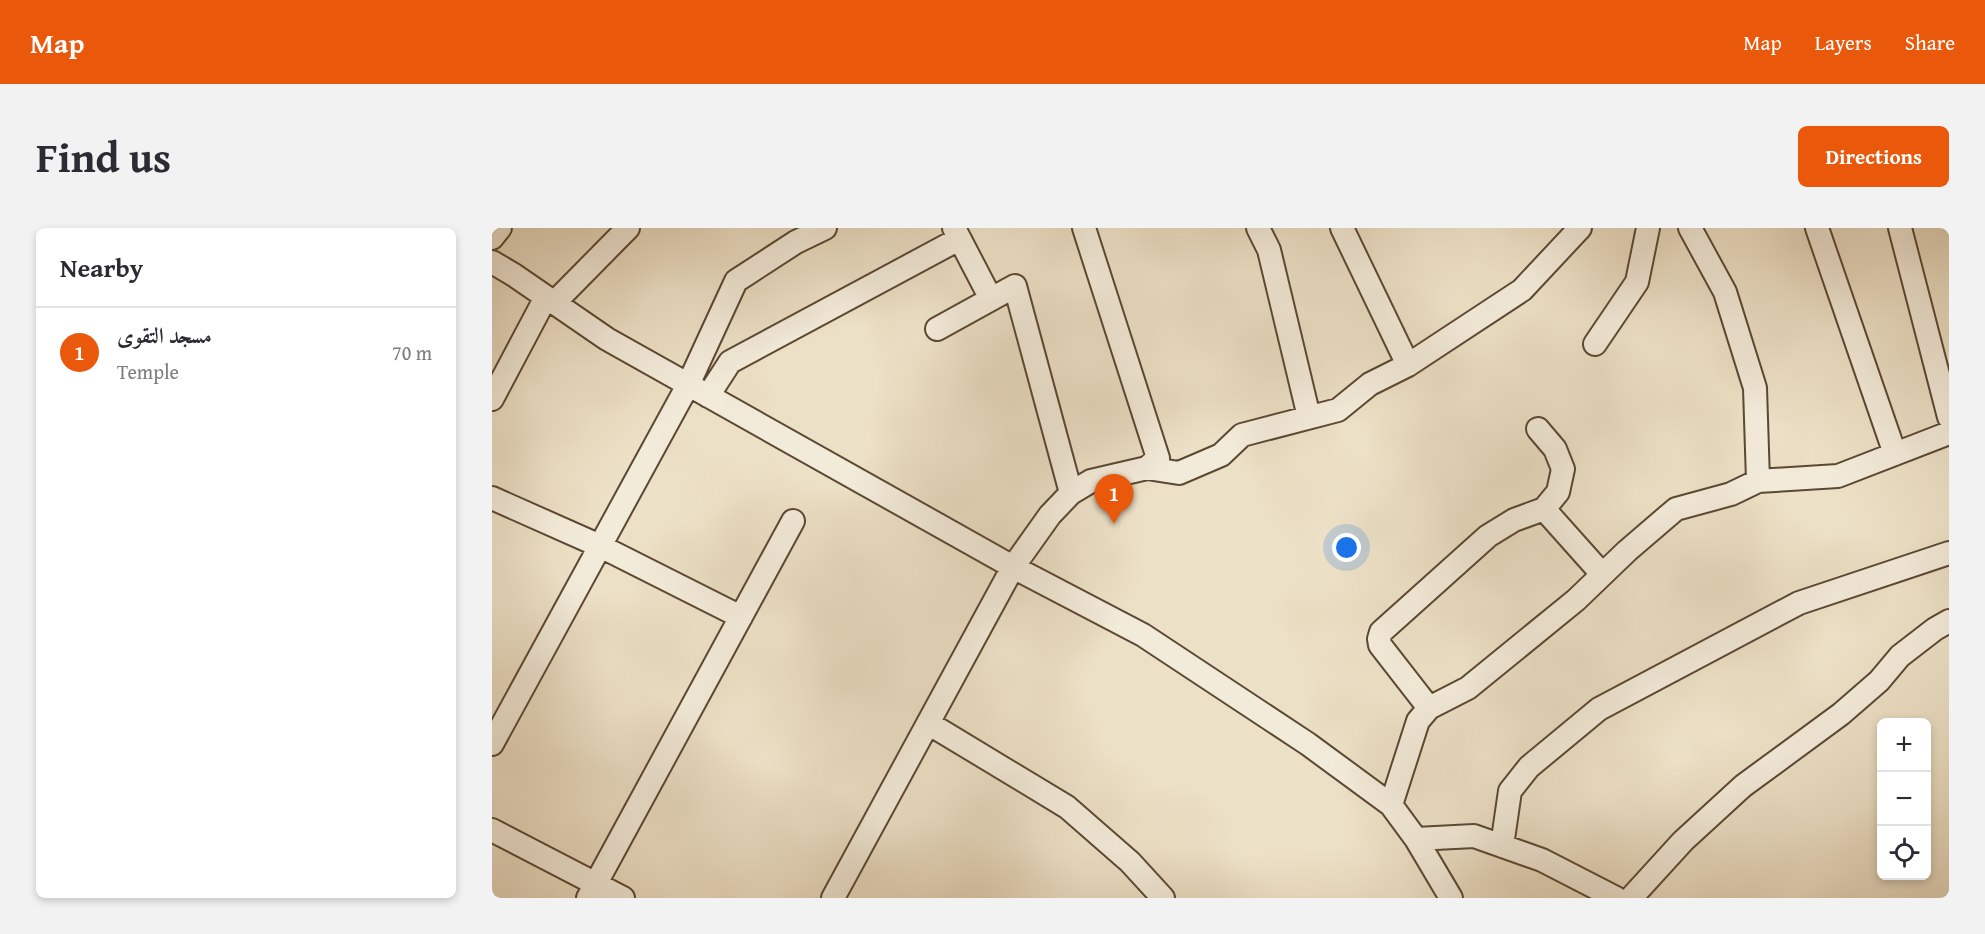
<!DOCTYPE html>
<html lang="en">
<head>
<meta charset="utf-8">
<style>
	body { margin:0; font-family:"Gentium Book Plus",Amiri,serif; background:#f2f2f3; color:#2b2b33 }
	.controls { position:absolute; right:18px; bottom:18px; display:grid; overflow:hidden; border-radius:9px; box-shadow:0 3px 9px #0003 }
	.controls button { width:54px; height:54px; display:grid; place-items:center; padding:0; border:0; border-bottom:2px solid #e1e1e2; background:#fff; color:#2b2b33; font:30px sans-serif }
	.you { position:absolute; left:855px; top:320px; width:21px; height:21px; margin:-15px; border:4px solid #fff; border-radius:50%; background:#1a73e8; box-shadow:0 0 0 9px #1a73e833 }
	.badge { display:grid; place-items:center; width:39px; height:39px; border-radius:50%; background:#ea580c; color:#fff; font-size:20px; font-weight:700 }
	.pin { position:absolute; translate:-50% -50px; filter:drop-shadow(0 2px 3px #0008) }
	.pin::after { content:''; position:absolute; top:32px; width:21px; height:18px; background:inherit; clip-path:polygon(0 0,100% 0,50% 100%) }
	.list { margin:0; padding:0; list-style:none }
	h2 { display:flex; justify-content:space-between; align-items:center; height:78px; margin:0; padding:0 24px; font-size:26px }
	h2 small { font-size:20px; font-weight:400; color:#7c7c81 }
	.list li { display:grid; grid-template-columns:39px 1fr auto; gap:18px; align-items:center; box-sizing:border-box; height:90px; padding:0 24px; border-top:2px solid #e1e1e2 }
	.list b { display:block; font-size:22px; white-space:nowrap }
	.list p { margin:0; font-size:20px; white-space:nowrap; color:#7c7c81 }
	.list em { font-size:20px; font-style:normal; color:#7c7c81 }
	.icon { flex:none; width:33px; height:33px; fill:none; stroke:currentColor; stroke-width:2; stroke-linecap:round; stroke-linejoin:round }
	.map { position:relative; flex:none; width:1457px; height:670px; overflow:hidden; border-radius:9px }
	header { display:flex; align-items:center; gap:36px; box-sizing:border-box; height:84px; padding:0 30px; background:#ea580c; color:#fff }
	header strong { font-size:28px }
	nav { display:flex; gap:33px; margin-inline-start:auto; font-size:21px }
	.intro { display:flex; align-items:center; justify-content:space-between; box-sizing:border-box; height:144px; padding:0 36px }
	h1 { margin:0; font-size:42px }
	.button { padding:15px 27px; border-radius:9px; background:#ea580c; color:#fff; font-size:21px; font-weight:700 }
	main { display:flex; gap:36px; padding:0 36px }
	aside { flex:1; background:#fff; border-radius:9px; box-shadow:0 3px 9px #0003 }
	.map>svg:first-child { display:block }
</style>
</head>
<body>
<header>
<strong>Map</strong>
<nav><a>Map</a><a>Layers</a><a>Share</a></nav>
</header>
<div class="intro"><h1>Find us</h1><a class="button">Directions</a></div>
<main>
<aside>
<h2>Nearby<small></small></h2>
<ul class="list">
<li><span class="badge">1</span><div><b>مسجد التقوى</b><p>Temple</p></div><em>70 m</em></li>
</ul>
</aside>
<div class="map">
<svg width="1457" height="670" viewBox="0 0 1457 670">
	<rect width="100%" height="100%" fill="#ece0c6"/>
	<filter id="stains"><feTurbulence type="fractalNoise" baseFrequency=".00333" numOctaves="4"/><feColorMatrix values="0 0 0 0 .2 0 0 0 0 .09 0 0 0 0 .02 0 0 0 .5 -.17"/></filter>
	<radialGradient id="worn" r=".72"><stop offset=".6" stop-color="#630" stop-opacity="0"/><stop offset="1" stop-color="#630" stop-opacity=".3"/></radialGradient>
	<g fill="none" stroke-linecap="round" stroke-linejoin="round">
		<g stroke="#5b4833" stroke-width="26">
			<path id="street" d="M462,0L499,71
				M766,0L777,22L817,189
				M850,0L916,137
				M1198,0L1233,64L1263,160L1266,253
				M1325,0L1403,226
				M1408,0L1457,189
				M0,10L8,0
				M0,34L22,47L115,111L521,339L651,407L816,516L899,577L924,611L959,670
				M62,75L136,0
				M445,101L523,58L579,265
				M1103,116L1145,54L1156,0
				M216,168L238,134L467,11
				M0,171L54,69
				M655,240L687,245L729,227L750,207L846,182L878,156L916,137L1030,62L1088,0
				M0,270L108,318L249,389
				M1052,281L1110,346
				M937,480L888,417L887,411L889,404L996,308L1022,292L1052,281L1066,264L1071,241L1063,221L1046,201
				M436,495L575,579L638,634L671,670
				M0,516L196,157L244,53L304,14L333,0
				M899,577L926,493L937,480L976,460L1084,372L1135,323L1184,281L1239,266L1266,253L1346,248L1457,205
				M0,602L131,670
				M924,611L982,608L1050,632L1124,670
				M1010,618L1018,563L1037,539L1107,481L1307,375L1457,325
				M96,670L301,293
				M341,670L521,339L558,287L579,265L599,253L655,240L666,230L592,0
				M1139,670L1191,613L1251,558L1349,486L1387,453L1408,428L1443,401L1457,393"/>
		</g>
		<use href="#street" stroke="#f3ebda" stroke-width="22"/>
	</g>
	<rect width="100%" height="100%" filter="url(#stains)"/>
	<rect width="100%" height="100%" fill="url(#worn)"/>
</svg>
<div class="controls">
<button>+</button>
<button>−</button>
<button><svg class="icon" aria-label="locate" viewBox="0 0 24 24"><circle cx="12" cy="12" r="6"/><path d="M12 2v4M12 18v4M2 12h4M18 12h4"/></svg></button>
</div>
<div class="you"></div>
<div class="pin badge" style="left:622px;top:296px">1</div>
</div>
</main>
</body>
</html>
